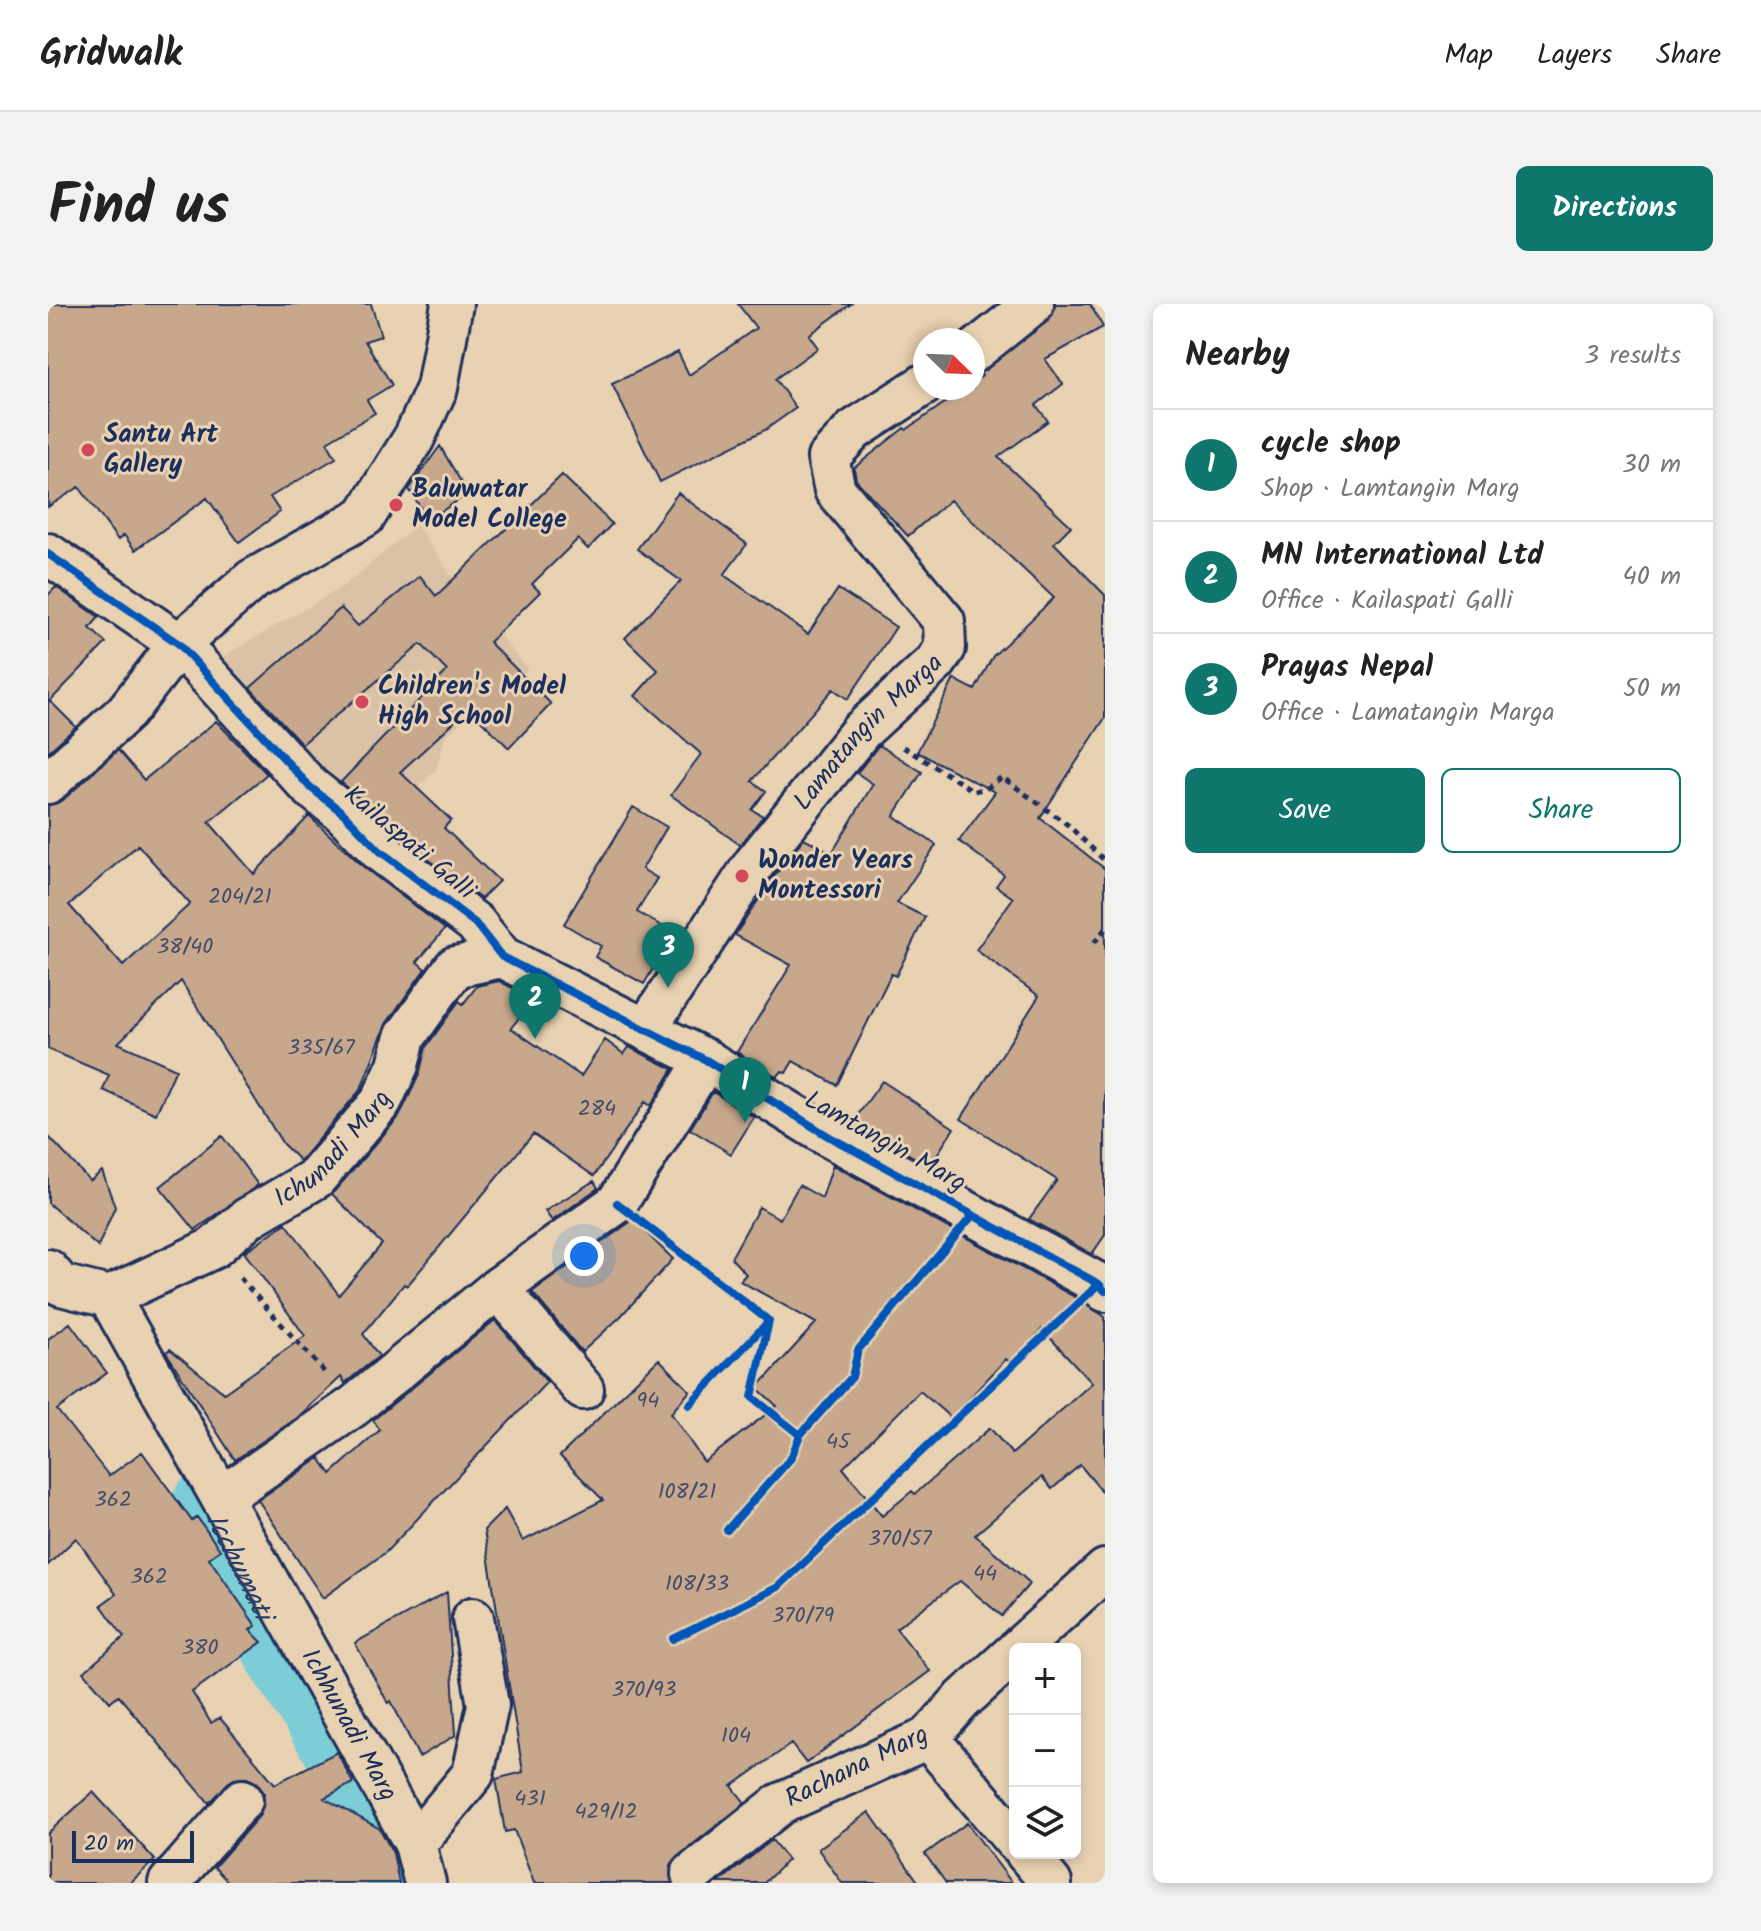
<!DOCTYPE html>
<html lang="en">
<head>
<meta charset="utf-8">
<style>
	body { margin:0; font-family:Kalam,sans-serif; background:#f2f2f2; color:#222 }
	.controls { position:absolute; right:24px; bottom:24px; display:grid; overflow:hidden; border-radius:12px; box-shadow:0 4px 12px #0003 }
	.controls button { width:72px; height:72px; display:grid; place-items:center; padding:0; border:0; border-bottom:2px solid #e0e0e0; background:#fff; color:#222; font:40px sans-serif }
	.compass { position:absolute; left:865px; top:24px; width:72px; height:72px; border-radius:50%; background:#fff; box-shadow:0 4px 12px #0003; rotate:113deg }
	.scale { position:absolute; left:24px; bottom:20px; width:122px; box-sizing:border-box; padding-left:8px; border:4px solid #1b2f5e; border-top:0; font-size:22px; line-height:28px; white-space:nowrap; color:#1b2f5e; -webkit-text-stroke:6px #e9d2b2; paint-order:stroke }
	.you { position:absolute; left:536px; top:952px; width:28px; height:28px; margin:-20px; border:6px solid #fff; border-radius:50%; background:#1a73e8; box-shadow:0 0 0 12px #1a73e833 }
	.badge { display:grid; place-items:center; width:52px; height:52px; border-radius:50%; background:#0f766e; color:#fff; font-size:26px; font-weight:700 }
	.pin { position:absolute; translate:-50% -66px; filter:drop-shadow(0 2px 4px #0008) }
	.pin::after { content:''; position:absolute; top:42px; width:28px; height:24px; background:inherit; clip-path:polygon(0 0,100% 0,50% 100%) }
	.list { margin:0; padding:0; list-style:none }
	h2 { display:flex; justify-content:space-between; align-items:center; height:104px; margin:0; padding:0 32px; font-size:34px }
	h2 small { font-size:26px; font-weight:400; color:#767676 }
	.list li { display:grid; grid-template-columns:52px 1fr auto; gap:24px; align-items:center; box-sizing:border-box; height:112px; padding:0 32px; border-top:2px solid #e0e0e0 }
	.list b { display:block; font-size:30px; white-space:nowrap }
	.list p { margin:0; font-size:26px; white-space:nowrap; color:#767676 }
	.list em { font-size:26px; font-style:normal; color:#767676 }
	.actions { display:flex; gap:16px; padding:24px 32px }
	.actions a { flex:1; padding:18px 0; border:2px solid #0f766e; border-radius:12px; text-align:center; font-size:28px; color:#0f766e }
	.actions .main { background:#0f766e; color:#fff }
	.icon { flex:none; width:44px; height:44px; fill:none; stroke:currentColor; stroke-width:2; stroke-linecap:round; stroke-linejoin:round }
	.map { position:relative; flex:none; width:1057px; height:1579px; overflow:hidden; border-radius:12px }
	header { display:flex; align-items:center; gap:48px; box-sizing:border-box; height:112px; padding:0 40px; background:#fff; border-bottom:2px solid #e0e0e0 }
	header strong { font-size:38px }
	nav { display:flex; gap:44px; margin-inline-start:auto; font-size:28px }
	.intro { display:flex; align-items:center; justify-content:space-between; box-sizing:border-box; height:192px; padding:0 48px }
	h1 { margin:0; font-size:56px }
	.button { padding:20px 36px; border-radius:12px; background:#0f766e; color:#fff; font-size:28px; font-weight:700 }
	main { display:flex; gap:48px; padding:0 48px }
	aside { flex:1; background:#fff; border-radius:12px; box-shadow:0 4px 12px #0003 }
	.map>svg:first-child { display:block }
</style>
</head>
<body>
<header>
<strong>Gridwalk</strong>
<nav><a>Map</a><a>Layers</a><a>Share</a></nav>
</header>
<div class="intro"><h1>Find us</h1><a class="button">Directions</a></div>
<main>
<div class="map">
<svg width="1057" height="1579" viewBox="0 0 1057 1579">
	<rect width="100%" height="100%" fill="#e9d2b2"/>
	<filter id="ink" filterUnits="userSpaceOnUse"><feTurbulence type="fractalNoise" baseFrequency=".0125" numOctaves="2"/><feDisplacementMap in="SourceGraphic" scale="16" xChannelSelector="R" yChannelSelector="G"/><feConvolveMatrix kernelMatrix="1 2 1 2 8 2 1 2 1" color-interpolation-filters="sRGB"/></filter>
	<g filter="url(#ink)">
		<path fill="#dbc2a6" d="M369,221L407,277L480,365L398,431L388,466L359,493L333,496L311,519L159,362L294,283Z"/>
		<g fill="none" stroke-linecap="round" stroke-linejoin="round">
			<path stroke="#7ccdd5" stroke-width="74" id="s1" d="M160,1202L234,1350L352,1542L356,1579"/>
		</g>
		<path fill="#c7a88c" stroke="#1b2f5e" stroke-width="2" fill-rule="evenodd" d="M0,0H323L333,32L317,37L344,81L319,96L327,109L279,138L288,154L222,193L232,208L191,238L159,194L87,246L76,231L70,236L31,183L0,203Z
			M690,0H803L761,31L770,44L727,75L748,104L717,126L612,178L564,80L630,48L641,71L708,24Z
			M1007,0H1042L1055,23L997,55L1015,80L988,101L1000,117L950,153L1023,222L1006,239L1057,291V414L992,514L1057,565V931L1044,950L981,915L1009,876L913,815L991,692L928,646L965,594L948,582L956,571L911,537L947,488L869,448L906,375L927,386L945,352L1006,294L902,196L860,232L808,176L806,164L856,124L858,126L918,84H925V79L934,72L932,69L1000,17Z
			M392,142L420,190L380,216L361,185Z
			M514,171L564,220L540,245L530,235L484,280L492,288L441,338L503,400L461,444L421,404L352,468L403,516L396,524L451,577L433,595L347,530L293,478L399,367L373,340L254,440L202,384L293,304L310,322L372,272L388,292Z
			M630,189L699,240L676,271L760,330L790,285L848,323L800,395L785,385L704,477L718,487L704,506L715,512L692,541L623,491L653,450L587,392L610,366L577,334L633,277L589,245Z
			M8,283L51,313L42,324L58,339L2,397L28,423L0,448V291Z
			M168,417L219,470L161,518L206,570L261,512L318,565L397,625L369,658L377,665L338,720L313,785L252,857L235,840L133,677L70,739L128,765L108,810L55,786L61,771L0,745V501L15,496L70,446L96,476ZM90,541L142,600L75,662L21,601Z
			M831,441L874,468L846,512L888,541L849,599L877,613L848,672L843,670L789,781L745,757L738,769L734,767L729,773L689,748L743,661L687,631L725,574L756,534L784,549L825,480L809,469Z
			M585,503L619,523L594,565L609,574L589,608L626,629L596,680L547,653L553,642L516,620Z
			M451,677L486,695L463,724L533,772L557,736L576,750L581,743L625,765L603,802L597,798L546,872L485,830L359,982L356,980L315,1030L331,1052L297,1079L293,1073L249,1114L187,1156L118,1048L122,1045L176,1089L257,1032L196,948L238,919L291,991L334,940L284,890L351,813L371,771L378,743L411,697L415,700L429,682Z
			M834,777L906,824L882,862L799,816L800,811L807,815Z
			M665,788L706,813L683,850L642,825Z
			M0,832L42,877L54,867L67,903L50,943L0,899Z
			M174,832L210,881L147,926L112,883Z
			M785,861L1036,998L1057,1013V1191L1032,1161L1004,1185L994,1173L927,1231L982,1279L954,1312L912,1277L848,1324L882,1367L758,1459L743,1440L684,1482L697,1499L629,1553L622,1562L624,1579H486L466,1526L457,1528L448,1475L475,1468L436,1226L457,1205L475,1237L555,1196L512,1152L611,1055L642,1087L623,1109L656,1158L729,1102L709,1084L768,1019L692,977L698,970L683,954L711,903L732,915L751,881L774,894ZM994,1025L1044,1079L964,1150L942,1124L867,1190L864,1187L834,1212L795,1164L872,1087L903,1114L958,1055L963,1059Z
			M546,877L550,884L504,917L497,907Z
			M585,916L625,955L572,1013L534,1048L484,988Z
			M447,1016L499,1078L338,1248L275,1294L210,1196L272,1154L283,1170L332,1126L325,1116Z
			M22,1019L59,1069L9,1106L61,1172L94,1148L144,1217L149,1213L172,1246L161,1254L208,1322L202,1326L214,1338L144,1388L163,1419L172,1414L227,1480L289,1448L305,1479L276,1494L332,1525L345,1549L351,1579H181L166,1563L212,1511L216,1489L210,1479L199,1474L186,1475L161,1499L70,1391L62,1398L36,1368L76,1333L53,1301L68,1290L28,1234L0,1261V1035Z
			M399,1288L408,1431L371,1453L343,1397L340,1399L307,1339Z
			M45,1488L107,1556L82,1579H0V1529Z
			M821,1508L871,1579H794L770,1545Z
			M919,1519L964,1579H898L877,1550Z
			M724,1536L740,1556L716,1579H670Z"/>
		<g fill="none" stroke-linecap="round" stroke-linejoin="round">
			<g stroke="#1b2f5e" stroke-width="46">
				<g id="minor">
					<path d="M925,48L985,0"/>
					<path d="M0,250L131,340L262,483L295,509L332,547L427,619L454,653L658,756L780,832L1051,980L1057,987"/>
					<path d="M0,479L78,408L131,340L204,276L317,212L366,134L389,84L404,0"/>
					<path id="s2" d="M598,725L706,560L813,427L888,358L897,344L896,317L787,186L780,154L806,126L877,80"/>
					<path id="s3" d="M0,966L13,981L61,993L367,1540L377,1579"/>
					<path d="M450,984L535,1085"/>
					<path id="s4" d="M61,993L165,944L200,914L268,874L333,798L350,761L357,733L407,663L454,653"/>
					<path d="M174,1193L306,1102L450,984L569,899L658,756"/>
					<path d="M970,1345L1057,1266"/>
					<path d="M880,1434L967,1537"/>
					<path d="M367,1540L425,1470L440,1401L425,1314"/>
					<path d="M978,1549L1003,1579"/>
					<path d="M644,1570L732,1500L880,1434L913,1397L967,1348"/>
					<path d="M121,1579L194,1496"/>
				</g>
			</g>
			<path stroke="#1b2f5e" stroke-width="5" stroke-dasharray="6 6" stroke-linecap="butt" d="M855,443L926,487L939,484L954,473L1020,521L1057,557
				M1046,639L1057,625
				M192,974L279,1071"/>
			<use href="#minor" stroke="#e9d2b2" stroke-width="40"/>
			<g stroke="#e9d2b2" stroke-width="13">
				<path id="cycleway" d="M0,250L131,340L262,483L295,509L332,547L427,619L454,653L658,756L780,832L1051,980L1057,987
					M569,899L721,1017L704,1093L752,1131L804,1073L810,1046L925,911
					M641,1101L721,1017
					M679,1226L743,1154L752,1131
					M625,1335L730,1283L1051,980"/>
			</g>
			<use href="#cycleway" stroke="#0057b8" stroke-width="8"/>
		</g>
	</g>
	<g fill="#d1495b" stroke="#e9d2b2" stroke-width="3">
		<circle cx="40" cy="146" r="8"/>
		<circle cx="348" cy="201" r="8"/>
		<circle cx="314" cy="398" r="8"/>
		<circle cx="694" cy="572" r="8"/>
	</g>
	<g text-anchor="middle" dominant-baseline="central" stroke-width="6" stroke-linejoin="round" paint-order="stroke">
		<g font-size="22" fill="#464d6a">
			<text x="192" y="593">204/21</text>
			<text x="137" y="643">38/40</text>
			<text x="273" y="744">335/67</text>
			<text x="549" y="805">284</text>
			<text x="600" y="1097">94</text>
			<text x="790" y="1138">45</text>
			<text x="639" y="1188">108/21</text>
			<text x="65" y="1196">362</text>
			<text x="852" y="1235">370/57</text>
			<text x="937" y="1270">44</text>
			<text x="101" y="1273">362</text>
			<text x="649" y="1280">108/33</text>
			<text x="755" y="1312">370/79</text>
			<text x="152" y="1344">380</text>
			<text x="596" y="1386">370/93</text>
			<text x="688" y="1432">104</text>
			<text x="482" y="1495">431</text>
			<text x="558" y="1508">429/12</text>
		</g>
		<g font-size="26" font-weight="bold" fill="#1b2f5e" stroke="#e9d2b2" text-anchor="start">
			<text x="56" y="131">Santu Art<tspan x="56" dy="30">Gallery</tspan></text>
			<text x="364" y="186">Baluwatar<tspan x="364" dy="30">Model College</tspan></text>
			<text x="330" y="383">Children's Model<tspan x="330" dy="30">High School</tspan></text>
			<text x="710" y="557">Wonder Years<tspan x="710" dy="30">Montessori</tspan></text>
		</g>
		<g font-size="26" fill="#1b2f5e" stroke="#e9d2b2">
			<text stroke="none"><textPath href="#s2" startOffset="372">Lamatangin Marga</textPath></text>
			<text transform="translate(361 539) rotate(40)">Kailaspati Galli</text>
			<text transform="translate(837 838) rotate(29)">Lamtangin Marg</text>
			<text stroke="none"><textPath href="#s4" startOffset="272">Ichunadi Marg</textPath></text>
			<text stroke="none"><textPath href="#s3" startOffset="560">Ichhunadi Marg</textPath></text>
			<text transform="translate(809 1463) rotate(-26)">Rachana Marg</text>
		</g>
		<g font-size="28" font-style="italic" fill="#253f6a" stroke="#e9d2b2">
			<text stroke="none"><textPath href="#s1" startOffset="68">Icchumati</textPath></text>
		</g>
	</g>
</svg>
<div class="controls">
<button>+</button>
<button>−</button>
<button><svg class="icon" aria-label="layers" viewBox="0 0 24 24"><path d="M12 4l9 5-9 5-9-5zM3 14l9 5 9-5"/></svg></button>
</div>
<svg class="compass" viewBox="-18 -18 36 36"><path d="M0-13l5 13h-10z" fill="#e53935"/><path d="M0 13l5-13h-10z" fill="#767676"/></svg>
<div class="scale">20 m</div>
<div class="you"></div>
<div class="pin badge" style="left:697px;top:819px">1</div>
<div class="pin badge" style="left:487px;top:735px">2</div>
<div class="pin badge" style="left:620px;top:684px">3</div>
</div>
<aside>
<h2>Nearby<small>3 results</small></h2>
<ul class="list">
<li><span class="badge">1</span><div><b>cycle shop</b><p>Shop · Lamtangin Marg</p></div><em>30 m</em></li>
<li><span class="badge">2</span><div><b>MN International Ltd</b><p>Office · Kailaspati Galli</p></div><em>40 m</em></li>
<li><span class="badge">3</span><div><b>Prayas Nepal</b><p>Office · Lamatangin Marga</p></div><em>50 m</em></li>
</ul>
<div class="actions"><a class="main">Save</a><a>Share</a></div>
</aside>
</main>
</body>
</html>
